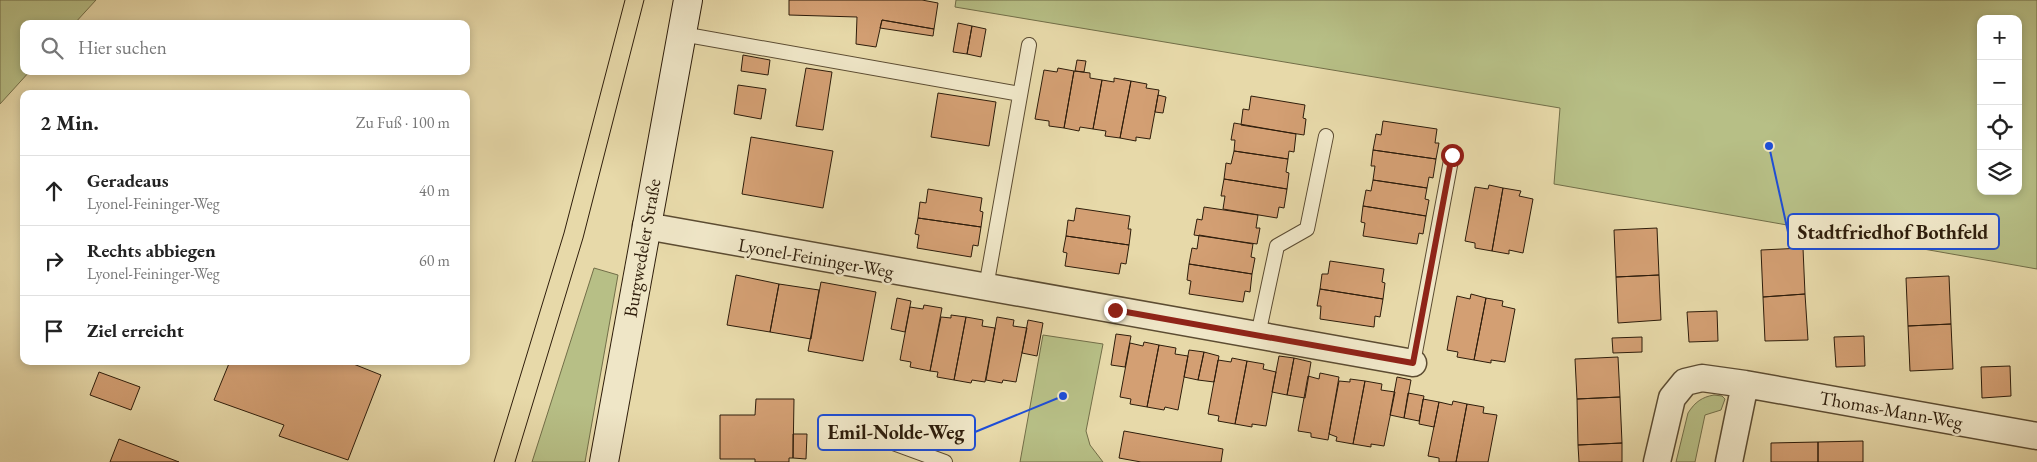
<!DOCTYPE html>
<html lang="de">
<head>
<meta charset="utf-8">
<style>
	body { margin:0; font-family:"EB Garamond",serif; background:#f6f6f6; color:#222 }
	.controls { position:absolute; right:15px; top:15px; display:grid; overflow:hidden; border-radius:10px; box-shadow:0 2px 8px #0003 }
	.controls button { width:45px; height:45px; display:grid; place-items:center; padding:0; border:0; border-bottom:1px solid #e0e0e0; background:#fff; color:#222; font:25px sans-serif }
	.stop { position:absolute; width:15px; height:15px; margin:-11px; border:4px solid #8f2418; border-radius:50%; background:#fff }
	.stop.end { background:#8f2418; border-color:#fff; box-shadow:0 1px 5px #0008 }
	.list { margin:0; padding:0; list-style:none }
	h2 { display:flex; justify-content:space-between; align-items:center; height:65px; margin:0; padding:0 20px; font-size:21px }
	h2 small { font-size:16px; font-weight:400; color:#767676 }
	.list li { display:grid; grid-template-columns:32px 1fr auto; gap:15px; align-items:center; box-sizing:border-box; height:70px; padding:0 20px; border-top:1px solid #e0e0e0 }
	.list b { display:block; font-size:19px; white-space:nowrap }
	.list p { margin:0; font-size:16px; white-space:nowrap; color:#767676 }
	.list em { font-size:16px; font-style:normal; color:#767676 }
	.icon { flex:none; width:28px; height:28px; fill:none; stroke:currentColor; stroke-width:2; stroke-linecap:round; stroke-linejoin:round }
	.map { position:relative; flex:none; width:2037px; height:462px; overflow:hidden }
	.search { position:absolute; background:#fff; box-shadow:0 2px 8px #0003; left:20px; top:20px; width:450px; height:55px; display:flex; align-items:center; gap:12px; box-sizing:border-box; padding:0 18px; border-radius:10px; color:#767676; font-size:19px }
	.panel { position:absolute; background:#fff; box-shadow:0 2px 8px #0003; left:20px; top:90px; width:450px; height:275px; border-radius:10px }
	.map>svg:first-child { display:block }
</style>
</head>
<body>
<div class="map">
<svg width="2037" height="462" viewBox="0 0 2037 462">
	<rect width="100%" height="100%" fill="#e7d9a9"/>
	<filter id="stains"><feTurbulence type="fractalNoise" baseFrequency=".004" numOctaves="4"/><feColorMatrix values="0 0 0 0 .2 0 0 0 0 .09 0 0 0 0 .02 0 0 0 .5 -.17"/></filter>
	<radialGradient id="worn" r=".72"><stop offset=".6" stop-color="#630" stop-opacity="0"/><stop offset="1" stop-color="#630" stop-opacity=".3"/></radialGradient>
	<path fill="#b7bf86" stroke="#726e48" fill-rule="evenodd" d="M0,0H96L74,24H24V71H30L0,104Z
		M956,0H2037V269L1554,184L1560,108L955,7ZM1981,19H2018V191H1981Z
		M594,268L618,275L585,462H532Z
		M1043,335L1103,344L1086,431L1090,445L1103,462H1020Z
		M1714,395L1722,396L1725,399L1721,410L1705,415L1695,462H1676L1688,413C1695,402 1702,397 1714,395Z"/>
	<path fill="#d39f73" stroke="#2e1d0b" d="M789,0H922L938,3L934,29L882,20L876,47L856,44L857,17L789,15Z
		M882,20L934,29L933,36L880,28Z
		M958,23L972,26L967,54L953,52Z
		M972,26L986,29L981,57L967,54Z
		M743,55L770,60L768,75L741,71Z
		M1077,60L1086,61L1084,72L1075,71Z
		M806,68L832,72L823,130L796,126Z
		M1058,68L1074,71L1064,128L1049,126V121L1035,119L1044,70L1057,72Z
		M1074,71L1090,73V78L1102,80L1093,129L1080,127L1079,131L1064,128Z
		M1114,78L1131,81L1120,138L1105,136L1106,131L1093,129L1102,80L1114,82Z
		M1131,81L1147,84L1146,88L1159,90L1150,139L1136,137V141L1120,138Z
		M738,85L766,89L761,119L734,114Z
		M938,93L996,102L989,146L931,137Z
		M1158,95L1166,97L1163,113L1155,112Z
		M1251,96L1305,105L1303,118L1306,119L1304,135L1241,125L1243,109L1249,110Z
		M1383,121L1437,129L1435,143H1439L1436,159L1373,150L1376,134L1381,135Z
		M1234,123L1296,134L1294,152L1289,151L1288,159L1234,151L1235,140H1231Z
		M751,137L833,151L823,208L742,194Z
		M1373,150L1436,159L1433,178L1429,177L1427,188L1373,180L1375,166H1371Z
		M1234,151L1288,159L1286,172L1289,173L1287,189L1224,179L1226,163L1231,164Z
		M1224,179L1287,189L1284,208L1279,207L1277,218L1223,209L1225,196H1221Z
		M1373,180L1427,188L1425,199L1429,200L1426,216L1363,206L1366,190L1371,191Z
		M1489,185L1503,188L1492,251L1475,248V243L1465,241L1475,187L1488,189Z
		M1503,188L1521,191L1519,196L1533,199L1523,253L1509,250V254L1492,251Z
		M928,189L982,198L980,211L983,212L981,227L918,218L920,202L926,203Z
		M1363,206L1426,216L1423,234L1419,233L1417,244L1363,236L1365,223L1361,222Z
		M1204,207L1258,215L1256,228H1260L1257,244L1194,235L1197,219L1202,220Z
		M1076,208L1130,216L1128,229H1131L1129,245L1066,236L1068,220L1074,221Z
		M918,218L981,227L978,246L973,245L971,257L917,248L919,235L915,234Z
		M1657,228L1659,275L1616,277L1614,230Z
		M1199,235L1253,244L1251,257L1255,258L1252,274L1189,264L1192,248L1197,249Z
		M1066,236L1129,245L1126,264L1121,263L1119,274L1065,266L1067,253L1063,252Z
		M1803,248L1805,294L1763,297L1761,250Z
		M1330,261L1384,269L1382,282L1385,283L1383,299L1320,289L1322,274H1328Z
		M1189,264L1252,274L1250,292L1245,291L1243,302L1189,294L1191,281L1187,280Z
		M736,275L779,284L770,332L727,325Z
		M1659,275L1661,320L1618,323L1616,277Z
		M1949,276L1951,324L1908,326L1906,278Z
		M821,282L876,292L863,361L808,351Z
		M779,284L819,290L811,339L770,332Z
		M1320,289L1383,299L1380,317L1375,316L1374,327L1320,319L1321,306H1317Z
		M1471,294L1486,298L1474,360L1457,357L1458,352L1447,350L1457,296L1470,299Z
		M1805,294L1808,340L1765,341L1763,297Z
		M897,298L911,301L905,332L891,329Z
		M1486,298L1503,301L1502,306L1515,309L1505,362L1491,360V363L1474,360Z
		M924,305L942,308L930,371L910,367L911,362L900,360L910,307L923,309Z
		M1717,311L1718,341L1689,342L1687,312Z
		M951,315L966,317L954,380L937,377L938,372L930,371L941,317L951,318Z
		M966,317L983,320L982,326L995,328L985,382L972,380L971,383L954,380Z
		M997,317L1014,320L1013,326L1027,328L1016,382L1003,380L1002,383L986,380Z
		M1028,320L1043,323L1037,356L1022,353Z
		M1951,324L1953,369L1910,371L1908,326Z
		M1116,334L1131,336L1125,367L1111,365Z
		M1864,336L1865,366L1836,367L1834,337Z
		M1642,337V352L1613,353L1612,338Z
		M1144,342L1159,345L1147,407L1130,404L1131,399L1120,397L1130,343L1143,346Z
		M1159,345L1176,348L1175,354L1188,356L1178,410L1165,407L1164,410L1147,407Z
		M1189,350L1204,352L1198,380L1184,377Z
		M1204,352L1219,356L1214,382L1198,380Z
		M1279,356L1294,358L1287,395L1272,392Z
		M1618,357L1620,397L1577,399L1575,359Z
		M1232,358L1247,361L1235,424L1218,421L1219,416L1208,414L1218,360L1231,362Z
		M1294,358L1311,362L1305,398L1287,395Z
		M230,361H346L381,375L348,460L279,436L284,425L214,400Z
		M1247,361L1264,364L1263,369L1276,372L1266,426L1252,424V427L1235,424Z
		M2010,366L2011,396L1982,398L1981,367Z
		M99,372L140,387L131,410L90,395Z
		M1320,373L1339,377L1328,440L1311,437V433L1298,431L1308,376L1319,379Z
		M1397,377L1411,380L1404,418L1390,415Z
		M1350,379L1365,381L1353,444L1336,441L1337,437L1329,434L1339,381L1350,382Z
		M1365,381L1382,384L1381,390L1395,392L1384,446L1371,444V447L1353,444Z
		M1408,393L1424,396L1419,421L1404,418Z
		M1620,397L1622,443L1578,445L1577,399Z
		M756,399H794L793,458H789V462H755V459H720V415H755Z
		M1423,399L1439,402L1434,427L1419,424Z
		M1453,401L1467,404L1456,462H1439V458L1428,456L1439,402L1452,405Z
		M1467,404L1484,407L1483,413L1497,415L1488,462H1456Z
		M1124,431L1223,449L1221,462H1141L1119,458Z
		M793,434H807L806,459L793,458Z
		M119,439L179,462H110Z
		M1863,441V462H1818V442Z
		M1818,442V462H1771V443Z
		M1622,443V462H1579L1578,445Z"/>
	<g fill="none" stroke-linecap="round" stroke-linejoin="round">
		<g stroke="#5c4c32" stroke-width="16">
			<path id="lane" d="M682,34L1020,94
				M986,287L1029,45
				M1258,335L1277,246L1307,229L1326,136
				M1413,363L1452,155
				M844,425L945,462"/>
		</g>
		<g stroke="#5c4c32" stroke-width="29">
			<path id="street" d="M646,226L1413,363
				M1657,462L1672,398L1685,382L1702,378L1745,384L2037,436
				M1729,462L1745,384"/>
		</g>
		<g stroke="#2e1d0b" stroke-width="30">
			<path id="secondary" d="M604,462L688,0"/>
		</g>
		<use href="#lane" stroke="#efe6c7" stroke-width="14"/>
		<use href="#street" stroke="#efe6c7" stroke-width="26"/>
		<use href="#secondary" stroke="#efe6c7" stroke-width="28"/>
		<path stroke="#2e1d0b" stroke-width="1" d="M494,462L564,233L625,0
			M515,462L583,238L644,0"/>
	</g>
	<g fill="none" stroke-linecap="round" stroke-linejoin="round">
		<path stroke="#8f2418" stroke-width="6" d="M1115,310L1413,363L1452,155"/>
	</g>
	<g text-anchor="middle" dominant-baseline="central" stroke-width="5" stroke-linejoin="round" paint-order="stroke">
		<g font-size="19" fill="#2e1d0b" stroke="#efe6c7">
			<text transform="translate(642 248) rotate(-80)">Burgwedeler Straße</text>
			<text transform="translate(816 258) rotate(10)">Lyonel-Feininger-Weg</text>
			<text transform="translate(1891 410) rotate(10)">Thomas-Mann-Weg</text>
		</g>
	</g>
	<path fill="none" stroke="#1d4ed8" stroke-width="2" d="M1769 146L1788 232M1063 396L975 432"/>
	<g fill="#1d4ed8" stroke="#efe6c7" stroke-width="2">
		<circle cx="1769" cy="146" r="5"/>
		<circle cx="1063" cy="396" r="5"/>
	</g>
	<g fill="#efe6c7" stroke="#1d4ed8" stroke-width="2">
		<rect x="1788" y="214" width="211" height="35" rx="5"/>
		<rect x="818" y="415" width="157" height="35" rx="5"/>
	</g>
	<g font-size="20" text-anchor="middle" font-weight="bold" fill="#2e1d0b">
		<text x="1893" y="239">Stadtfriedhof Bothfeld</text>
		<text x="896" y="439">Emil-Nolde-Weg</text>
	</g>
	<rect width="100%" height="100%" filter="url(#stains)"/>
	<rect width="100%" height="100%" fill="url(#worn)"/>
</svg>
<div class="controls">
<button>+</button>
<button>−</button>
<button><svg class="icon" aria-label="locate" viewBox="0 0 24 24"><circle cx="12" cy="12" r="6"/><path d="M12 2v4M12 18v4M2 12h4M18 12h4"/></svg></button>
<button><svg class="icon" aria-label="layers" viewBox="0 0 24 24"><path d="M12 4l9 5-9 5-9-5zM3 14l9 5 9-5"/></svg></button>
</div>
<div class="stop" style="left:1452px;top:155px"></div>
<div class="stop end" style="left:1115px;top:310px"></div>
<div class="search"><svg class="icon" aria-label="search" viewBox="0 0 24 24"><circle cx="10" cy="10" r="6"/><path d="M15 15l6 6"/></svg>Hier suchen</div>
<section class="panel">
<h2>2 Min.<small>Zu Fuß · 100 m</small></h2>
<ul class="list">
<li><svg class="icon" aria-label="ahead" viewBox="0 0 24 24"><path d="M12 20V5M6 11l6-6 6 6"/></svg><div><b>Geradeaus</b><p>Lyonel-Feininger-Weg</p></div><em>40 m</em></li>
<li><svg class="icon" aria-label="right" viewBox="0 0 24 24"><path d="M7 20v-9h11M14 6l5 5-5 5"/></svg><div><b>Rechts abbiegen</b><p>Lyonel-Feininger-Weg</p></div><em>60 m</em></li>
<li><svg class="icon" aria-label="arrive" viewBox="0 0 24 24"><path d="M6 21V4h12l-3 4 3 4H6"/></svg><div><b>Ziel erreicht</b></div></li>
</ul>
</section>
</div>
</body>
</html>
